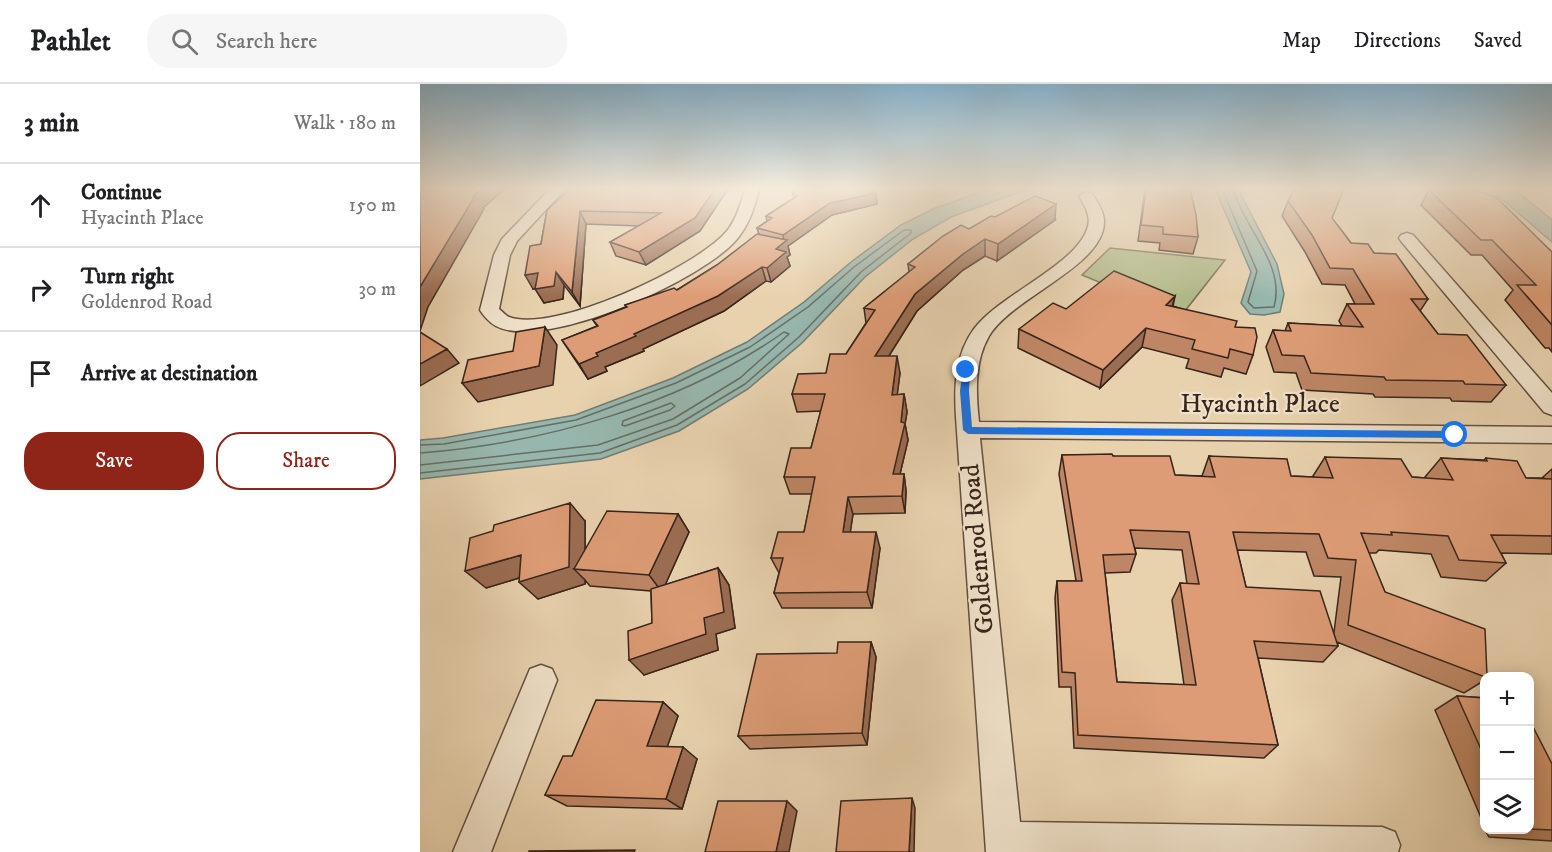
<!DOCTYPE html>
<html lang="en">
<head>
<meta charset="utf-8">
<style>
	body { margin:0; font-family:"IM FELL DW Pica",serif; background:#f6f6f6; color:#202124 }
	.controls { position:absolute; right:18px; bottom:18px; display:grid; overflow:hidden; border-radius:12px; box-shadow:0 3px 15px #0003 }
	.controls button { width:54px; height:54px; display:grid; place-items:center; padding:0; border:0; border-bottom:2px solid #e0e0e0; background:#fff; color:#202124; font:30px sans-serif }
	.stop { position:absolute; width:18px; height:18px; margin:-14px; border:4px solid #1a73e8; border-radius:50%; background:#fff }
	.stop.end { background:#1a73e8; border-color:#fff; box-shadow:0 2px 6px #0008 }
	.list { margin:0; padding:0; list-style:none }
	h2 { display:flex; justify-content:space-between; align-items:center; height:78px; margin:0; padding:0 24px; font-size:26px }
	h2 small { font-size:20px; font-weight:400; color:#757577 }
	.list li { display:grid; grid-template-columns:39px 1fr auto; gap:18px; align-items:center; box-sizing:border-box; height:84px; padding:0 24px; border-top:2px solid #e0e0e0 }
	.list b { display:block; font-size:22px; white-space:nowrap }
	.list p { margin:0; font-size:20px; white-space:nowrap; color:#757577 }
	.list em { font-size:20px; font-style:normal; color:#757577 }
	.actions { display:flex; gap:12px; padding:18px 24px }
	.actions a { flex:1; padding:14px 0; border:2px solid #8f2418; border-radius:24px; text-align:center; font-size:21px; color:#8f2418 }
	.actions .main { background:#8f2418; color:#fff }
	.icon { flex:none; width:33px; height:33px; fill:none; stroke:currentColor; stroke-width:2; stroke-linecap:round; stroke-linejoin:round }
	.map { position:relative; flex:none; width:1132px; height:768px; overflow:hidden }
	header { display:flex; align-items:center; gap:36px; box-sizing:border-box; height:84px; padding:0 30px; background:#fff; border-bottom:2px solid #e0e0e0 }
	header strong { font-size:28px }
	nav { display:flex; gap:33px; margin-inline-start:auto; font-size:21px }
	.search { width:420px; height:54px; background:#f6f6f6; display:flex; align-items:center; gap:15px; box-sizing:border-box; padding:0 21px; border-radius:24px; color:#757577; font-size:22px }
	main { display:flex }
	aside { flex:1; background:#fff }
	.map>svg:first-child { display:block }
</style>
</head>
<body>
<header>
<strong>Pathlet</strong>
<div class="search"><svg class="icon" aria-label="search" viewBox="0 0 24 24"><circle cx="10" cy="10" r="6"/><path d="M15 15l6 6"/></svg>Search here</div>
<nav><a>Map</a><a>Directions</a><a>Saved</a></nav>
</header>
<main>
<aside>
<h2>3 min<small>Walk · 180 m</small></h2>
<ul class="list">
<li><svg class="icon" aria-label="ahead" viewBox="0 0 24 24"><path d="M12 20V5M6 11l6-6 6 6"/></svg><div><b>Continue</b><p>Hyacinth Place</p></div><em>150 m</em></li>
<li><svg class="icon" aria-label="right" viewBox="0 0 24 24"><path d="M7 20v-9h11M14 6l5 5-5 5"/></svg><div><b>Turn right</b><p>Goldenrod Road</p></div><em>30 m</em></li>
<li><svg class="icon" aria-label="arrive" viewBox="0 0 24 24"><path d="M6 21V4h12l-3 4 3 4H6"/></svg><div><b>Arrive at destination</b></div></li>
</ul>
<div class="actions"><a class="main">Save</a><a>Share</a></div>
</aside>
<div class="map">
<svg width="1132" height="768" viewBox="0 0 1132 768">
	<rect width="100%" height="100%" fill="#e8d2ae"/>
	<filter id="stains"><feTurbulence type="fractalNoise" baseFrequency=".00333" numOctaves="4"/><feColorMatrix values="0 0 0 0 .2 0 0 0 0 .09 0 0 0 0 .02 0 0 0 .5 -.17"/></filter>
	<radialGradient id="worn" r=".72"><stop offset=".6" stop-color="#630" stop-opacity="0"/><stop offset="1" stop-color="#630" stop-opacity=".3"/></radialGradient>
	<path fill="#b3bd8c" stroke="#757054" stroke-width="1.5" d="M690,164L805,176L761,232L662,191Z"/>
	<path fill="#97b7ae" stroke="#717c73" stroke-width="1.5" d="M569,105H608L531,133L493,155L445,193L383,258L328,305L259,347L181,375L0,395V356L23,354L155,331L253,294L327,258L384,218L431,178L481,141L513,125Z
		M795,105H818L857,180L864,210L860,228L844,231L830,230L821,219L831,188Z
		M1070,105H1094L1132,136V158Z"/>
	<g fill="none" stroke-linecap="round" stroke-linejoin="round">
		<path stroke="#676e64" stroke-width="1.5" d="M802,105L837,187L828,218L834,224L854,223C866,180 824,145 813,105
			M251,319L255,322L250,326L205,342L202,341L203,337Z
			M0,361L24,360L156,336L256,299L330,263L388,223L434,183L484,146H491V149L441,188L379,253L325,300L257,341L180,369L0,389
			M0,369C125,359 261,321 364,248L369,250L320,294L253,335L178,361L0,381"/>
		<g stroke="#635040" stroke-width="3">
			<path id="street" d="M130,105H145L97,157L90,171L79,225C82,227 86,232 89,233C134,250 277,183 307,147C316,136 321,120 325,105H339C335,123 329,141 317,155C284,195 125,268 76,242C70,239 63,231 60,226L74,171L82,155Z
				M666,108L671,109C677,117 684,127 684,138C684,182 591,214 569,252C554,278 556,309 559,338L1132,343V359L560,354L600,738L962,743L975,748L980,761L978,768H566L536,333C534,303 535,271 554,245C580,210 659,180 668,142C671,131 664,121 659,112Z
				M987,149L993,151L1132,309V331L1124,328L981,157L979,154L981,151Z
				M121,581L132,585L137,596L71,768H33L110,585Z"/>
		</g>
		<use href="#street" fill="#f0e2ca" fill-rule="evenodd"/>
	</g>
	<path fill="#be8665" stroke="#37241b" stroke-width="1.5" fill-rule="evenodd" d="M308,105L280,147L226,181L196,172L190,158L219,142L166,140L160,222L144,201L143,215L124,219L115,204L113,205L127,126Z
		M725,105H770L778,153L773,170L739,166L740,159L718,157Z
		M1011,105H1059L1058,107L1132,168V268L1129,264H1125L1085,216L1093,206L1062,171H1051L1001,121L1009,106Z
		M372,107L457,120L412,131L368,162L370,171L367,173L370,182L351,198L346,197L304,227L223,265L224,267L185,283L187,287L168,295L142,256L177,242L173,236L206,223L205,221L257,206L297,181L339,150L337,144L347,137L346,132L374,114Z
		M868,117L912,134L931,159L954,169L1008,215L1000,227L1018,250L1086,301L1071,318L1032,317L1030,314L955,313L953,310L882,306L876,289L854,288L846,263L853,246L865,247L868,239L922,242L919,237L927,220H935L925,201L902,200L885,168L862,132Z
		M575,133L635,136L577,177L565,172L543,186L497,227L469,272L480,289L477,311L484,310L487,328L485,340L488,356L480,390H484L486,407L485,429L433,430L430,448L460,464L452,524H362L354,509L359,489L351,474L384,448L392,410H370L364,393L391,364L401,327L377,328L372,310L406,289L426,270L446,239L444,224L489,188L488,180L549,145Z
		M755,212L753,222L815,243L833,271L826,290L804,284L801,293L766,284L769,275L722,263L680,304L598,264L599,245L646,225Z
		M642,371L693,372L755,391L782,392L789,372L871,392L894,393L893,392L905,373L992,393L1006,394L1005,393L1021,374L1064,376L1066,374L1106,394H1124L1123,393L1132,385V470L1081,469L1086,479L1066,497L1021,493L1011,470L959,466L956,469H948L965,508L1065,592V596L1044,609L917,558L918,562L903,578L838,574L858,661L844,674L654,664L651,603H639L635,514L637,497H656L639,390ZM715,464L762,466L767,500L760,499L752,516L764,601L697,598L685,489L710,488L716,470ZM817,466L886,468L894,492L921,493L914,548L826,503Z
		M258,430L269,448L245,501L298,484L309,501L315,544L296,550L298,566L224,591L232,539L231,507L170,502L165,496V500L118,515L99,494L66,504L165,437V465Z
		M451,558L456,573L447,661L330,665L318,652L417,569Z
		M1037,612L1065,614V743L1015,626Z
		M243,618L258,632L247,663L277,675L262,725L147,722L125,711L152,672Z
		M1132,680V757L1069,753L1065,746H1110Z"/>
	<path fill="#9b6d52" stroke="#37241b" stroke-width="1.5" d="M61,105H85L63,124L64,125L8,223L0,247V203L53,112Z
		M295,105H308L280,147L226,181L219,168Z
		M456,109L457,120L412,131L368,162L370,171L367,173L370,182L351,198L347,184L356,165L364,158L363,151L410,119Z
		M636,120L635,136L577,177L578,160Z
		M160,127L166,140L160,222L152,208Z
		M565,155V172L543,186L497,227L458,289L455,272L495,210L543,170Z
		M342,183L346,197L304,227L223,265L224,267L185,283L187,287L168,295L159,280L176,269Z
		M136,188L144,201L143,215L124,219L115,205Z
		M118,189L126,202L113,205L105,191Z
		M755,212L750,230L746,221Z
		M125,243L137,261L133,301L58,318L42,299L119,282Z
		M726,244L722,263L680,304L683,286Z
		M27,265L39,279L0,302V280Z
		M477,272L480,289L475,328L472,311Z
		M484,310L487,328L485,340L488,356L476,407L473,390L481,338Z
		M484,390L486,407L485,429L482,412Z
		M428,413L433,430L428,464L423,448Z
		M150,419L165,437V486L154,485L165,496V500L118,515L99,498Z
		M258,430L269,448L242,508L229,491Z
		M456,448L460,464L452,524L447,508Z
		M101,471L119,488L66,504L45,487Z
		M298,484L309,501L315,544L296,550L298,566L224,591L209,576L284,534Z
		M451,558L456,573L447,661L442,649Z
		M243,618L258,632L243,675L227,662Z
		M263,663L277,675L262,725L246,715Z
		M492,714L495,724L494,768H489Z
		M367,717L377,727L369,768H356Z"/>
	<path fill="#dd9c75" stroke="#37241b" stroke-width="1.5" fill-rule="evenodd" d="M0,105H61L53,112H55L0,203Z
		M150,105H295L275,134L219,168L190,158L241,129L160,127L152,208L136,188L134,202L115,205L118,189L105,191L110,162L121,160L127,126Z
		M380,105H452L456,109L410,119L363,151L337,144L352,134L346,132L377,112L372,107Z
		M726,105H770L776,131L778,153L743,150V143L721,141Z
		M874,105H924L912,134L931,159L948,160L954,169L976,170L1008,215H991L1018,250L1047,251L1086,301L1045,300L1043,297L966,296L964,293L891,289L884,272L862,271L853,246L871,247L868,239L943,243L927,220H954L933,185L910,184L892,151L868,117Z
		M1011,105H1056L1055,106L1076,113L1132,168V241L1097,201H1116L1072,156H1061L1009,106Z
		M615,112L636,120L578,160L565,155L543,170L495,210L455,272H477L472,311L484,310L481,338L485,339L473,390H484L482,412L428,413L423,448H456L447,508L354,509L363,474H351L358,448H384L395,393H364L371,364H391L405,310H372L378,290L406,289L410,270H426L455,226L444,224L495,183L488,180L523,152L541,141L549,145L571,132L575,133Z
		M337,150L367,156L356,165L366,168L347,184L342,183L298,212L214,250L216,252L176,269L178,272L159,280L142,256L178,242L173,236L207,223L205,221L254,204L257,206L297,181Z
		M694,187L755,212L746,221L817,237L815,243L835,244L837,253L833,271L810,265L808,274L772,265L775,256L726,244L683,286L599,245L633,219L646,225Z
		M125,243L119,282L42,299L48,276L93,267L96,248Z
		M0,248L27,265L0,280Z
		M692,370L693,372H750L755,391L795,393L789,372L867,375L871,392L913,394L905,373L981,375L992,393L1033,396L1021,374L1067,377L1066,374L1097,377L1106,394L1132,395V452L1071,451L1086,479L1039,476L1028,452L971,448L972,451L941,449L965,508L1065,545L1067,592L1065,593L928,541L936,476L908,474L899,450L813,448L826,503L900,507L918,562L834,557L858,661L658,651L655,589L642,588L637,497H662L642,371ZM710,446L769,448L779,500L760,499L776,601L697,598L683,471L716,470Z
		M150,419L149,483L99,498L101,471L45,487L50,454L73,447L74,441Z
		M187,427L258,430L229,491L154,485Z
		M298,484L304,528L284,534L286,550L209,576L208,547L232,539L231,505Z
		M418,558H451L442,649L318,652L337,570L417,569Z
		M1037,612L1065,614V674Z
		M176,616L243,618L227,662L263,663L246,715L125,711L143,672H152Z
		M1110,637L1132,680V746L1110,745Z
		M492,714L489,768H416L421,717Z
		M298,717H367L356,768H285Z
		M215,766L214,768H109V767Z"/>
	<linearGradient id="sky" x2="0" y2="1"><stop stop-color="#87b5d1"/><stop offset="0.49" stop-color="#f5ebdb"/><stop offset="1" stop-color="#f5ebdb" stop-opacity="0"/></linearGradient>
	<rect width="1132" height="213" fill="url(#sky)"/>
	<path fill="#1a73e8" d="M543,284L550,286L549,307L552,343L1035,347L1040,351L1035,354L548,350L543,346L540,307Z"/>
	<g text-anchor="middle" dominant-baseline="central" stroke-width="4.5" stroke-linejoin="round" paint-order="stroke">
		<g font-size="26" fill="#37241b" stroke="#f0e2ca">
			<text x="840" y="320">Hyacinth Place</text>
			<text transform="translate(558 465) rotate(-95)">Goldenrod Road</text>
		</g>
	</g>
	<rect width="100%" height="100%" filter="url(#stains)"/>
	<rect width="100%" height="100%" fill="url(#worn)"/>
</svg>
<div class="controls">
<button>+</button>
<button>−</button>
<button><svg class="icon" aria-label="layers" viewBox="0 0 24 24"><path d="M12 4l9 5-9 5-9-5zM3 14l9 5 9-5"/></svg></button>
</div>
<div class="stop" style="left:1035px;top:351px"></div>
<div class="stop end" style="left:546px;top:286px"></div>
</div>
</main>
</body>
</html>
